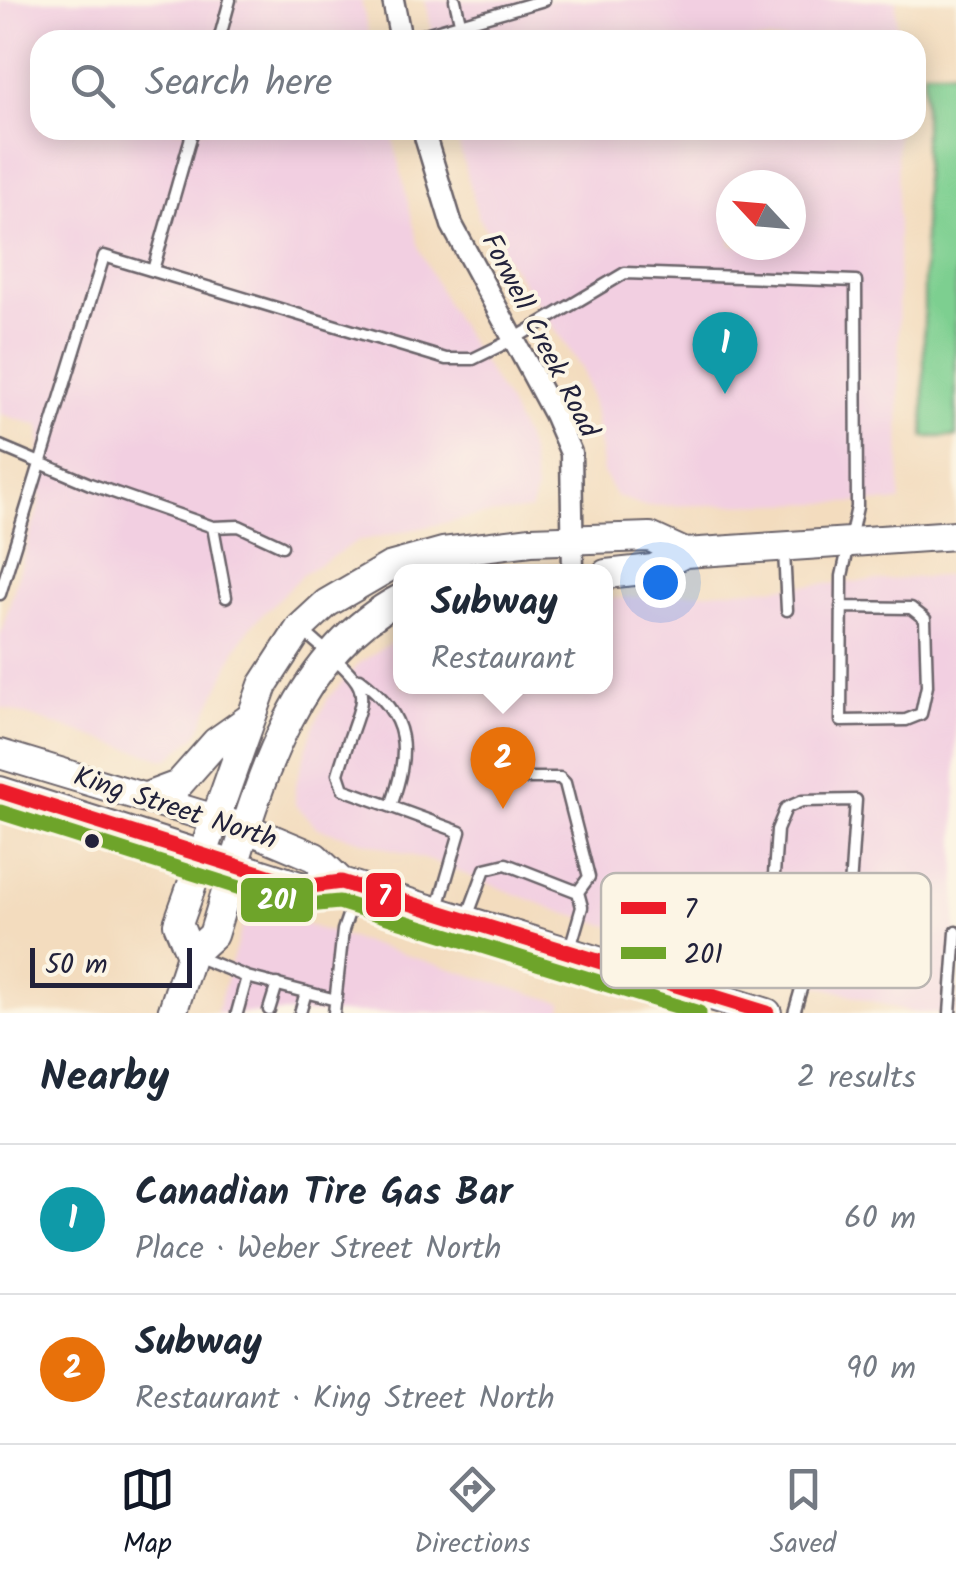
<!DOCTYPE html>
<html lang="en">
<head>
<meta charset="utf-8">
<style>
	body { margin:0; font-family:Kalam,sans-serif; background:#f2f2f3; color:#1f2937 }
	.compass { position:absolute; left:716px; top:170px; width:90px; height:90px; border-radius:50%; background:#fff; box-shadow:0 5px 25px #0003; rotate:296deg }
	.scale { position:absolute; left:30px; bottom:25px; width:162px; box-sizing:border-box; padding-left:10px; border:5px solid #22223b; border-top:0; font-size:28px; line-height:35px; white-space:nowrap; color:#22223b; -webkit-text-stroke:8px #fcf5e5; paint-order:stroke }
	.you { position:absolute; left:660px; top:582px; width:35px; height:35px; margin:-25px; border:8px solid #fff; border-radius:50%; background:#1a73e8; box-shadow:0 0 0 15px #1a73e833 }
	.badge { display:grid; place-items:center; width:65px; height:65px; border-radius:50%; background:#111827; color:#fff; font-size:32px; font-weight:700 }
	.pin { position:absolute; translate:-50% -82px; filter:drop-shadow(0 2px 5px #0008) }
	.pin::after { content:''; position:absolute; top:52px; width:35px; height:30px; background:inherit; clip-path:polygon(0 0,100% 0,50% 100%) }
	.popup { position:absolute; left:393px; top:564px; width:220px; height:130px; box-sizing:border-box; display:grid; place-content:center; border-radius:20px; background:#fff; filter:drop-shadow(0 2px 8px #0005); font-size:32px; white-space:nowrap; color:#747a83 }
	.popup b { font-size:38px; color:#1f2937 }
	.popup::after { content:''; position:absolute; left:50%; top:100%; margin-left:-20px; border:20px solid transparent; border-top-color:#fff }
	.list { margin:0; padding:0; list-style:none }
	h2 { display:flex; justify-content:space-between; align-items:center; height:130px; margin:0; padding:0 40px; font-size:42px }
	h2 small { font-size:32px; font-weight:400; color:#747a83 }
	.list li { display:grid; grid-template-columns:65px 1fr auto; gap:30px; align-items:center; box-sizing:border-box; height:150px; padding:0 40px; border-top:2px solid #e0e1e3 }
	.list b { display:block; font-size:38px; white-space:nowrap }
	.list p { margin:0; font-size:32px; white-space:nowrap; color:#747a83 }
	.list em { font-size:32px; font-style:normal; color:#747a83 }
	.icon { flex:none; width:55px; height:55px; fill:none; stroke:currentColor; stroke-width:2; stroke-linecap:round; stroke-linejoin:round }
	.map { position:relative; flex:none; width:956px; height:1013px; overflow:hidden }
	.search { position:absolute; background:#fff; box-shadow:0 5px 25px #0003; left:30px; right:30px; top:30px; height:110px; display:flex; align-items:center; gap:25px; box-sizing:border-box; padding:0 35px; border-radius:30px; color:#747a83; font-size:38px }
	.sheet { height:430px; background:#fff }
	nav { display:flex; justify-content:space-around; align-items:center; box-sizing:border-box; height:140px; border-top:2px solid #e0e1e3; background:#fff; font-size:28px; color:#747a83 }
	nav a { display:grid; justify-items:center; gap:5px }
	nav .on { color:#111827 }
	.map>svg:first-child { display:block }
</style>
</head>
<body>
<div class="map">
<svg width="956" height="1013" viewBox="0 0 956 1013">
	<rect width="100%" height="100%" fill="#fcf5e5"/>
	<filter id="ink" filterUnits="userSpaceOnUse"><feTurbulence type="fractalNoise" baseFrequency=".01" numOctaves="2"/><feDisplacementMap in="SourceGraphic" scale="20" xChannelSelector="R" yChannelSelector="G"/><feConvolveMatrix kernelMatrix="1 2 1 2 8 2 1 2 1" color-interpolation-filters="sRGB"/></filter>
	<filter id="wash" filterUnits="userSpaceOnUse"><feTurbulence type="fractalNoise" baseFrequency=".0048" numOctaves="4" result="noise"/><feDisplacementMap in="SourceGraphic" scale="40" xChannelSelector="R" yChannelSelector="G"/><feGaussianBlur stdDeviation="2.25" result="paint"/><feColorMatrix in="noise" values="0 0 0 0 0 0 0 0 0 0 0 0 0 0 0 0 0 1.4 0 .05"/><feComposite in="paint" operator="in"/></filter>
	<g filter="url(#wash)">
		<rect width="100%" height="100%" fill="#f3dcbe"/>
		<path fill="#f2cfe1" fill-rule="evenodd" d="M0,0H361L370,40H40V130H391L419,248L447,305L509,405L529,448L536,490L531,510L478,516L358,541L303,574L252,625L236,649L197,735L167,760L0,707V636L40,502V426L0,414Z
			M425,0H896L897,40H434Z
			M455,130H897L900,502L644,506L616,496L603,473L594,408L582,369L478,217ZM731,185H791V245H731Z
			M956,575V1013H914L564,913L431,861L318,828L295,805V787L313,728L328,698L360,663L400,636V686H606V599Z
			M260,911L563,1003L561,1013H216L244,922Z"/>
		<path fill="#7dcf90" stroke="#507866" stroke-width="2.5" d="M924,71H956V437H924Z"/>
	</g>
	<g filter="url(#ink)">
		<g fill="none" stroke-linecap="round" stroke-linejoin="round">
			<g stroke="#6b6369" stroke-width="15">
				<path id="service" d="M455,0L460,22
					M219,40L230,0
					M404,40L544,0
					M153,270L193,130
					M0,446L90,484L213,527L239,526L282,546
					M213,527L226,597
					M784,551L787,610
					M0,594L104,256L446,359H473L514,339L625,273L856,281L857,507L842,576L841,721L906,720L921,714L927,686L925,619L911,608L841,607
					M303,631C384,701 365,680 338,774L343,789L460,832L437,911
					M360,679C411,717 410,751 391,806
					M523,778H560L565,783L589,877L578,892
					M758,918L822,927
					M466,920L485,869L506,864L578,892L582,907L569,952
					M771,920L777,830L786,808L802,801L856,800L850,888L815,941L794,1013
					M195,956L247,977L237,1013
					M247,977L336,1000
					M684,987L707,911
					M269,1010L277,984
					M300,1013L306,992
					M334,1013L343,930L357,889
					M950,1013L956,932"/>
			</g>
			<g stroke="#6b6369" stroke-width="25">
				<path id="minor" d="M393,0L401,40
					M423,130L452,225L554,414L571,453L573,572"/>
			</g>
			<g stroke="#6b6369" stroke-width="32">
				<path id="secondary" d="M606,574L653,569L685,553L956,535
					M0,754L248,829L315,857L341,882
					M0,791L303,887L341,882L767,1013
					M146,797L178,785L216,742L250,718
					M191,955L178,924L263,685L300,628L327,603L389,567L443,552L531,541L650,537L685,553
					M172,1013L191,955L213,935C251,815 281,662 400,599"/>
			</g>
			<use href="#service" stroke="#fff" stroke-width="10"/>
			<use href="#minor" stroke="#fff" stroke-width="20"/>
			<use href="#secondary" stroke="#fff" stroke-width="28"/>
			<g stroke="#fcf5e5" stroke-width="22">
				<path id="bus-1" d="M0,791L303,887L341,882L767,1013"/>
			</g>
			<g stroke="#fcf5e5" stroke-width="22">
				<path id="bus-2" d="M0,812L297,906L339,902L699,1013"/>
			</g>
			<use href="#bus-1" stroke="#ec1b29" stroke-width="15"/>
			<use href="#bus-2" stroke="#6ea42a" stroke-width="15"/>
		</g>
	</g>
	<circle fill="#22223b" stroke="#fcf5e5" stroke-width="4" cx="92" cy="841" r="9"/>
	<g text-anchor="middle" dominant-baseline="central" stroke-width="8" stroke-linejoin="round" paint-order="stroke">
		<g font-size="28" fill="#22223b" stroke="#fcf5e5">
			<text transform="translate(539 336) rotate(63)">Forwell Creek Road</text>
			<text transform="translate(175 809) rotate(18)">King Street North</text>
		</g>
	</g>
	<rect x="601" y="873" width="330" height="115" rx="15" fill="#fcf5e5" stroke="#bbb6b2" stroke-width="2.5"/>
	<rect x="621" y="902" width="45" height="12" fill="#ec1b29"/>
	<rect x="621" y="947" width="45" height="12" fill="#6ea42a"/>
	<g font-size="28" fill="#22223b">
		<text x="684" y="918">7</text>
		<text x="684" y="963">201</text>
	</g>
	<g stroke="#fcf5e5" stroke-width="4">
		<rect x="364" y="871" width="39" height="48" rx="10" fill="#ec1b29"/>
		<rect x="239" y="876" width="76" height="48" rx="10" fill="#6ea42a"/>
	</g>
	<g font-size="28" text-anchor="middle" font-weight="bold" fill="#fff">
		<text x="384" y="905">7</text>
		<text x="277" y="909">201</text>
	</g>
</svg>
<svg class="compass" viewBox="-18 -18 36 36"><path d="M0-13l5 13h-10z" fill="#e53935"/><path d="M0 13l5-13h-10z" fill="#747a83"/></svg>
<div class="scale">50 m</div>
<div class="you"></div>
<div class="pin badge" style="left:725px;top:394px;background:#0f9aa8">1</div>
<div class="pin badge" style="left:503px;top:809px;background:#e8710a">2</div>
<div class="popup"><b>Subway</b>Restaurant</div>
<div class="search"><svg class="icon" aria-label="search" viewBox="0 0 24 24"><circle cx="10" cy="10" r="6"/><path d="M15 15l6 6"/></svg>Search here</div>
</div>
<section class="sheet">
<h2>Nearby<small>2 results</small></h2>
<ul class="list">
<li><span class="badge" style="background:#0f9aa8">1</span><div><b>Canadian Tire Gas Bar</b><p>Place · Weber Street North</p></div><em>60 m</em></li>
<li><span class="badge" style="background:#e8710a">2</span><div><b>Subway</b><p>Restaurant · King Street North</p></div><em>90 m</em></li>
</ul>
</section>
<nav>
<a class="on"><svg class="icon" aria-label="map" viewBox="0 0 24 24"><path d="M3 6l6-2 6 2 6-2v14l-6 2-6-2-6 2zM9 4v14M15 6v14"/></svg>Map</a>
<a><svg class="icon" aria-label="directions" viewBox="0 0 24 24"><path d="M12 3l9 9-9 9-9-9zM9 14v-3h6M13 9l2 2-2 2"/></svg>Directions</a>
<a><svg class="icon" aria-label="saved" viewBox="0 0 24 24"><path d="M7 4h10v16l-5-4-5 4z"/></svg>Saved</a>
</nav>
</body>
</html>
